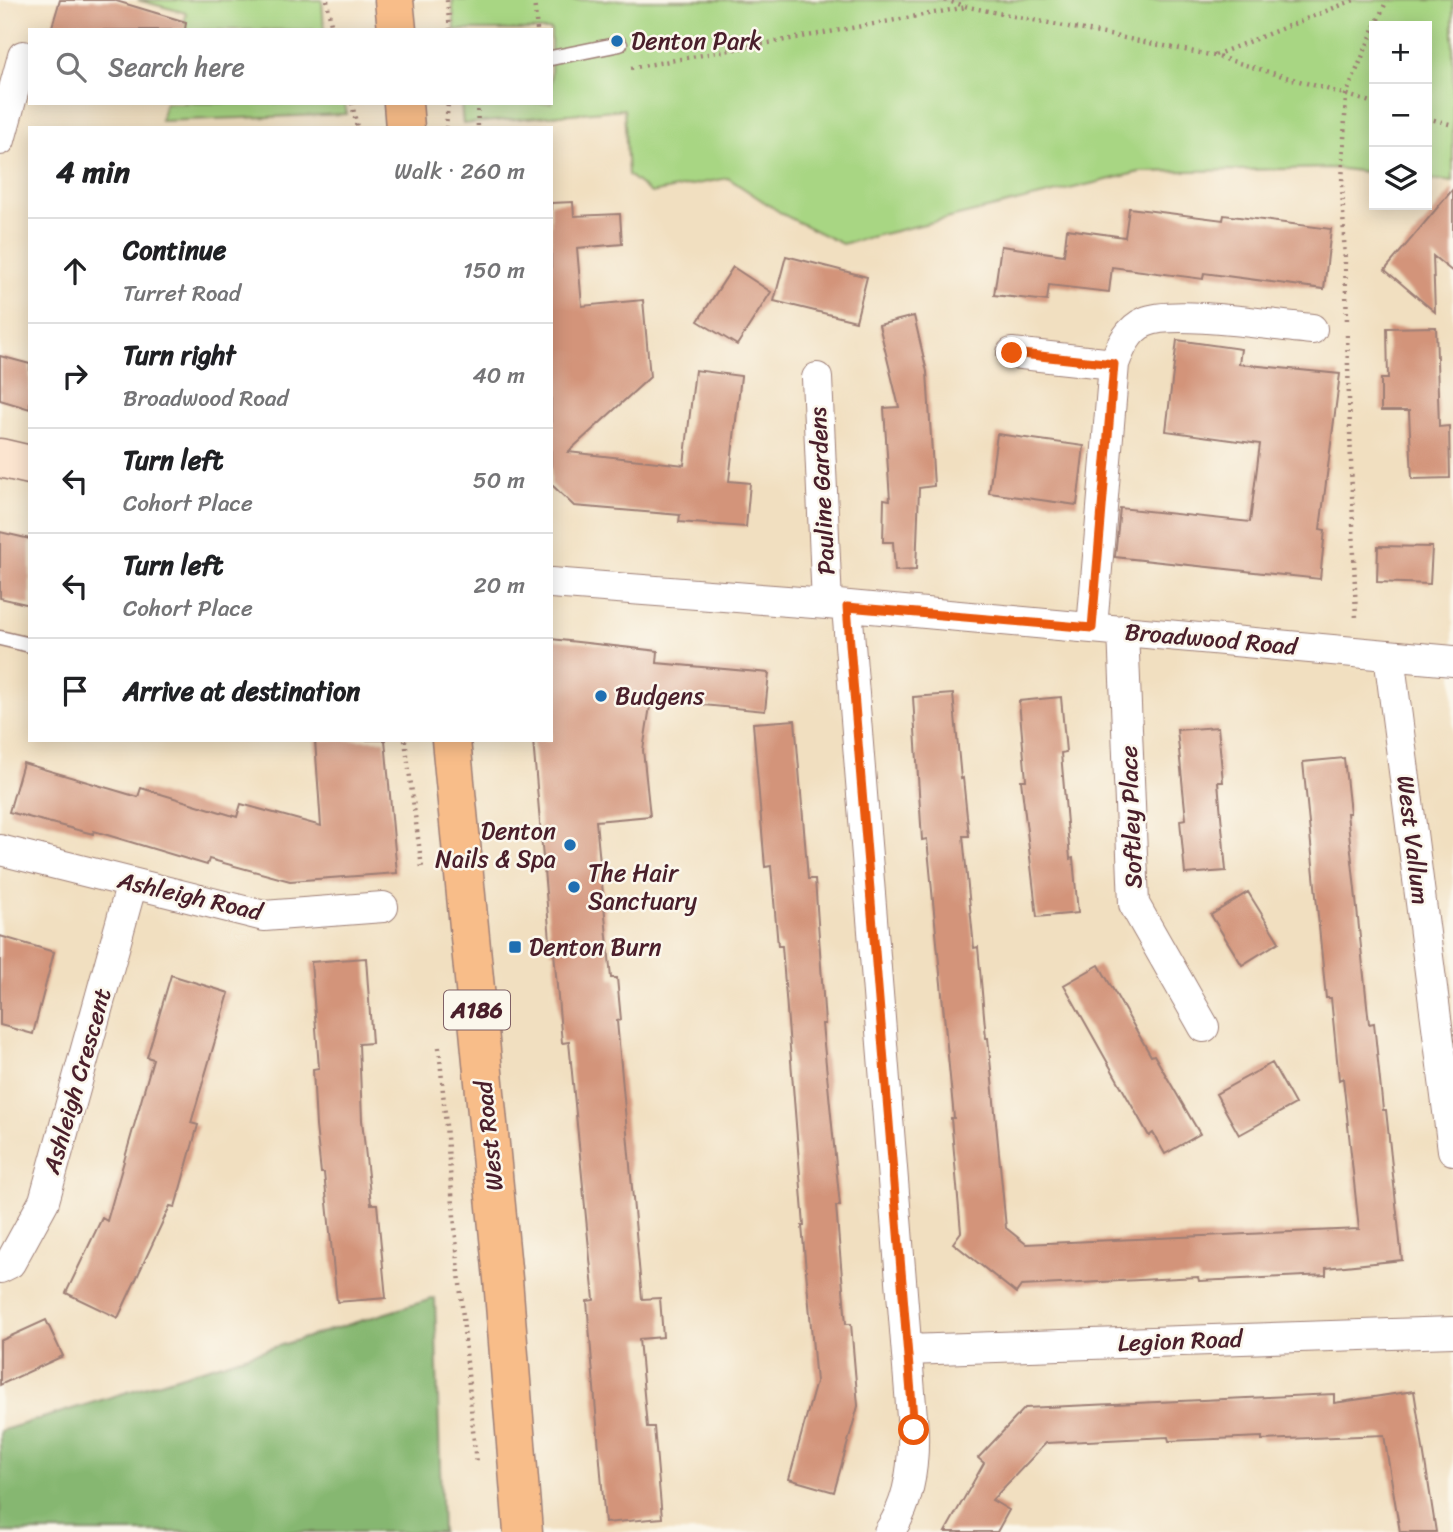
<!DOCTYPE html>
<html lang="en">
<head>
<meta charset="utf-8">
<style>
	body { margin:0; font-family:Sriracha,sans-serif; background:#f6f6f6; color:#202124 }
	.controls { position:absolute; right:21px; top:21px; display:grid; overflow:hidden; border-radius:0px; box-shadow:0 4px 18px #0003 }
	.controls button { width:63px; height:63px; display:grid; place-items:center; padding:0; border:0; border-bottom:2px solid #e0e0e0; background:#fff; color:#202124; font:35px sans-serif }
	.stop { position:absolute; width:21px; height:21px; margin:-16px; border:5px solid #ea580c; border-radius:50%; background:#fff }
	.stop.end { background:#ea580c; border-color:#fff; box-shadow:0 2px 7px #0008 }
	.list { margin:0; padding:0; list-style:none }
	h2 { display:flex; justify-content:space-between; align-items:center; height:91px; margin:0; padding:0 28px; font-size:30px }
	h2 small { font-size:23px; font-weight:400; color:#757577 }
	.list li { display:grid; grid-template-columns:46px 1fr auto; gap:21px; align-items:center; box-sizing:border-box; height:105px; padding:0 28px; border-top:2px solid #e0e0e0 }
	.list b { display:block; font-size:26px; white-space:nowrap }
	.list p { margin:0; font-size:23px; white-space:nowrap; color:#757577 }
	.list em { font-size:23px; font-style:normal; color:#757577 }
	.icon { flex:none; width:38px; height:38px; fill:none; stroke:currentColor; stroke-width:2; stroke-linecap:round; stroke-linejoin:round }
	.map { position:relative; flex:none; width:1453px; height:1532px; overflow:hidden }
	.search { position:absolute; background:#fff; box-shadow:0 4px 18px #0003; left:28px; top:28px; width:525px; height:77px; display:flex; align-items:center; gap:18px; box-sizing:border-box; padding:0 24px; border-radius:0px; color:#757577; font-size:26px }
	.panel { position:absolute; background:#fff; box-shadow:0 4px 18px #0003; left:28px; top:126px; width:525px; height:616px; border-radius:0px }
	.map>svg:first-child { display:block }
</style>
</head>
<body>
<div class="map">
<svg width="1453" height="1532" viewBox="0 0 1453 1532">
	<rect width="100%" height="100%" fill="#fbf7ec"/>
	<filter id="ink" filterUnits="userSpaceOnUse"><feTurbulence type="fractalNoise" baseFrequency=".0143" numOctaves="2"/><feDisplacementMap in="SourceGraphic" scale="14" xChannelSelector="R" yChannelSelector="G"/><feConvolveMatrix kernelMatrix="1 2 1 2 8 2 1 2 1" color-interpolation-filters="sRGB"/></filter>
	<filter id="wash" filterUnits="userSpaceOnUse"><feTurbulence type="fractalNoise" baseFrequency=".00686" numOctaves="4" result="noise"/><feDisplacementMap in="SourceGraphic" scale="28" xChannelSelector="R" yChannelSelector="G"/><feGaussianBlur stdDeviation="1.57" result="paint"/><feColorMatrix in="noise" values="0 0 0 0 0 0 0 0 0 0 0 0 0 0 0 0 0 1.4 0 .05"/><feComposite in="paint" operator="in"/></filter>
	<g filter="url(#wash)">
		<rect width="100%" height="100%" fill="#f1dfc0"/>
		<path fill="#a8d683" stroke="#797a57" stroke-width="2" d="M138,0H322L324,30H183L186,13Z
			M452,0H1453V182L1427,179V26H1374V173L1335,168L1140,172L842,244L784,215L728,178L651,193L628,175L624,109L463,124L461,103H551V30H455Z
			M165,103H344L347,114L161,121Z"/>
		<path fill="#86b771" stroke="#686b4e" stroke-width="2" d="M435,1298L442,1532H0V1431Z"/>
		<g id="blocks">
			<path fill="#d3947a" d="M60,0H113L186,22L185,30H51Z
				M1453,189V272L1433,256L1435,312L1385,270Z
				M573,202L574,216L620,214L622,244L577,248L582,306L643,300L650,377L568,452L684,465L695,370L741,376L729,481L750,483L746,527L679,522L680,515L574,506L551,484V203Z
				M1129,208L1223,220L1224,215L1331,229L1324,289L1204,273L1203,279L1112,267L1109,292L1049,285L1047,301L994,295L1001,246L1064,255L1067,229L1125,237Z
				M786,256L867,277L856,321L774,301Z
				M733,267L771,292L737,345L698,321Z
				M914,316L927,372L934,486L919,488L916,570L895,571L893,542H883L884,499L890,500L884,408L899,407L879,325Z
				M1436,327L1439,427L1449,426L1450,478L1412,479L1409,411H1381V379H1388L1387,328Z
				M1177,340L1241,349L1239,364L1340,374L1320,529L1325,530L1320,579L1115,557L1120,508L1250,522L1260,444L1166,431Z
				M0,356L30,364V409L0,400Z
				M997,434L1084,446L1077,505L989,493Z
				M0,532L30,539V605L0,598Z
				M1378,546L1432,547L1430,584L1377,582Z
				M551,639L658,651L657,663L769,673L765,711L651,700L643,750L650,816L596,821L611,978H617L621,1020L617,1021L642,1299L660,1298L663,1337L639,1339L647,1427H654L662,1518L605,1523L587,1301L594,1300L569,1042L562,1043L554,952H551L533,740H551Z
				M953,694L961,779L963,778L969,836H963L974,948L978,947L986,1038H988L1006,1228L1026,1244L1359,1229L1343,1078L1339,1080L1331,998H1326L1303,762L1344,758L1350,813H1347L1369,1024L1374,1023L1383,1110H1386L1402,1260L1326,1268V1275L1199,1281L1198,1277L1021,1286L1016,1293L953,1243L961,1232L951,1118H954L927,839L922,840L913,697Z
				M1061,697L1066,752L1061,753L1070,859L1073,858L1078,913L1037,917L1021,780H1026L1019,701Z
				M795,720L808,879H815L825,1024H822L840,1206H836L846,1324H851L858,1406L834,1492L789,1479L816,1382L802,1226H804L782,946H778L771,866L765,867L753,723Z
				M1218,727L1223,782H1218L1226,871L1185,874L1180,820L1186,819L1177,730Z
				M315,740H385L397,873L290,881L209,859L207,865L94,831L93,834L9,812L23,763L138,797L141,788L237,817L241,804L321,826Z
				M1248,892L1279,942L1242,965L1211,915Z
				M0,936L54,952L33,1034L0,1025Z
				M366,958L372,1043L359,1044L362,1120L371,1204H377L386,1298L337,1302L324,1173H321L316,1126L313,1069L319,1068L311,962Z
				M1099,965L1151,1056L1154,1055L1200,1134L1165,1154L1153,1133L1149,1136L1064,985Z
				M171,975L229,993L191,1123L198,1125L175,1207L170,1206L118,1318L66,1293L102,1218L107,1221L153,1059L147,1057Z
				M1272,1063L1295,1104L1239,1135L1216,1094Z
				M46,1320L63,1356L0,1385V1341Z
				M1414,1391L1436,1532H1400L1384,1435L1262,1440V1437L1169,1441L1168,1437L1046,1443L992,1500L1009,1510L997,1532H945L984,1463L978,1458L1025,1408L1334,1394V1403Z"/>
		</g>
	</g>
	<g filter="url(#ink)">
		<use href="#blocks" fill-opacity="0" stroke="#9e7f76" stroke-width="2"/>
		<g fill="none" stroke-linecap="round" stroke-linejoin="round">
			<g stroke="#9e7f76" stroke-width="17">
				<path id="lane" d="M551,58L620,44
					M0,638L30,645"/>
			</g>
			<g stroke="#9e7f76" stroke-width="32">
				<path id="street" d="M0,140L23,56
					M1012,353L1114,364C1120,348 1128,329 1145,322C1173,309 1276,326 1312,329
					M817,378L827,604
					M551,583L827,604L1453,661
					M847,607L913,1430C914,1464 909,1504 889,1532
					M1092,628L1114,364
					M1123,630L1134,904L1204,1027
					M1389,655L1453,1150
					M0,850L264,916L383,907
					M0,1268L10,1263L44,1201L132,883
					M907,1350L1453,1332"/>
			</g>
			<g stroke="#9e7f76" stroke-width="41">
				<path id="secondary" d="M0,458L30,465"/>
			</g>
			<g stroke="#9e7f76" stroke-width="41">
				<path id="primary" d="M394,0L397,30
					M403,103L405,128
					M451,740L503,1279L523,1532"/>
			</g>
			<path stroke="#9e7f76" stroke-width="4.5" stroke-dasharray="2 5" stroke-linecap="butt" d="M327,0L332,30
				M447,0L450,30
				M534,0L537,30
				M945,0L968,7L1215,56L1374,103
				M1375,26L1387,0
				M1215,55L1354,0
				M631,68L967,7
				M352,103L357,128
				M477,103L478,128
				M1427,118L1453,125
				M446,128L448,103
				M1347,320L1342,183L1346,95L1374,29
				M1347,335L1356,620
				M405,740L422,868
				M439,1047L476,1464"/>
			<use href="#lane" stroke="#fff" stroke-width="14"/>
			<use href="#street" stroke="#fff" stroke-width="30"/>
			<use href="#secondary" stroke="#fce5d0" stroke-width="38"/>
			<use href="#primary" stroke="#f8bd89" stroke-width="38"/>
		</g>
	</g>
	<g fill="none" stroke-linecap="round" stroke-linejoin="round" filter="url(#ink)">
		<path stroke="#ea580c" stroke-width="9" d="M914,1430L847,607L1092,628L1114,364L1012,353"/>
	</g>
	<g fill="#1f6fb2" stroke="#fbf7ec" stroke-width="2.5">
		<circle cx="617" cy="41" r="7"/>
		<circle cx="601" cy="696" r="7"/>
		<circle cx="570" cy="845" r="7"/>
		<circle cx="574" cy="887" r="7"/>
		<rect x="508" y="940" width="14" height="14" rx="3.5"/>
	</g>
	<g text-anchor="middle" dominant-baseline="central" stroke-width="5" stroke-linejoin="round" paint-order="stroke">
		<rect fill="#fbf7ec" stroke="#7f6065" stroke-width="2" x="444" y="990.5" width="66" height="39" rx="5"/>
		<g font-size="23" font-weight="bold" fill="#4a1f2b">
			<text x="477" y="1010">A186</text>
		</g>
		<g font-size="24" fill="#4a1f2b" stroke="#fbf7ec" text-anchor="start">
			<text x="631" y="41">Denton Park</text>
			<text x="615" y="696">Budgens</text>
			<text x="556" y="831" text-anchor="end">Denton<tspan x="556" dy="28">Nails &amp; Spa</tspan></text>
			<text x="588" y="873">The Hair<tspan x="588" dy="28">Sanctuary</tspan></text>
			<text x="529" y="947">Denton Burn</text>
		</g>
		<g font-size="24" fill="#4a1f2b" stroke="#fbf7ec">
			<text transform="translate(822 491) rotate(-93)">Pauline Gardens</text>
			<text transform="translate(1211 639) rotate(5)">Broadwood Road</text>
			<text transform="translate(1131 817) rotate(-92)">Softley Place</text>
			<text transform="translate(1413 840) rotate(83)">West Vallum</text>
			<text transform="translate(190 896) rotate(13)">Ashleigh Road</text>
			<text transform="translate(77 1081) rotate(-74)">Ashleigh Crescent</text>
			<text transform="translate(489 1136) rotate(-96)">West Road</text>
			<text transform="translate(1180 1341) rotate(-2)">Legion Road</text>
		</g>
	</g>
</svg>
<div class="controls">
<button>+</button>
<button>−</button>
<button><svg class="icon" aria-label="layers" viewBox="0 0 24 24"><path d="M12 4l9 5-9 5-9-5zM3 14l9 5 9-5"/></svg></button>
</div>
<div class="stop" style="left:914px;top:1430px"></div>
<div class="stop end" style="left:1012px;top:353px"></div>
<div class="search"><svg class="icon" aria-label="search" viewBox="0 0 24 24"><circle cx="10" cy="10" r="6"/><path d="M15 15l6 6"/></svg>Search here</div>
<section class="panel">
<h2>4 min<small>Walk · 260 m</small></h2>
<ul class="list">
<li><svg class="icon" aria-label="ahead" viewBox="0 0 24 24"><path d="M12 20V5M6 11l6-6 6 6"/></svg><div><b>Continue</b><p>Turret Road</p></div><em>150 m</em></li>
<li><svg class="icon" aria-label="right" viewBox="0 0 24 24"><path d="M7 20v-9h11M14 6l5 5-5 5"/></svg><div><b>Turn right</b><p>Broadwood Road</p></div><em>40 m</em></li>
<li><svg class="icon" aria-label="left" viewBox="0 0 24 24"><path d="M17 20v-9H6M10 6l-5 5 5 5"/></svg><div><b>Turn left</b><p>Cohort Place</p></div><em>50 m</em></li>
<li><svg class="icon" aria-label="left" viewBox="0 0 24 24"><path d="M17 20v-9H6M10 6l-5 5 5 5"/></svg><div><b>Turn left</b><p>Cohort Place</p></div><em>20 m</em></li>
<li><svg class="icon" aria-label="arrive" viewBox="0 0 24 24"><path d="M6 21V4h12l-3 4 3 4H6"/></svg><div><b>Arrive at destination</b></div></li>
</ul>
</section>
</div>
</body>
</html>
